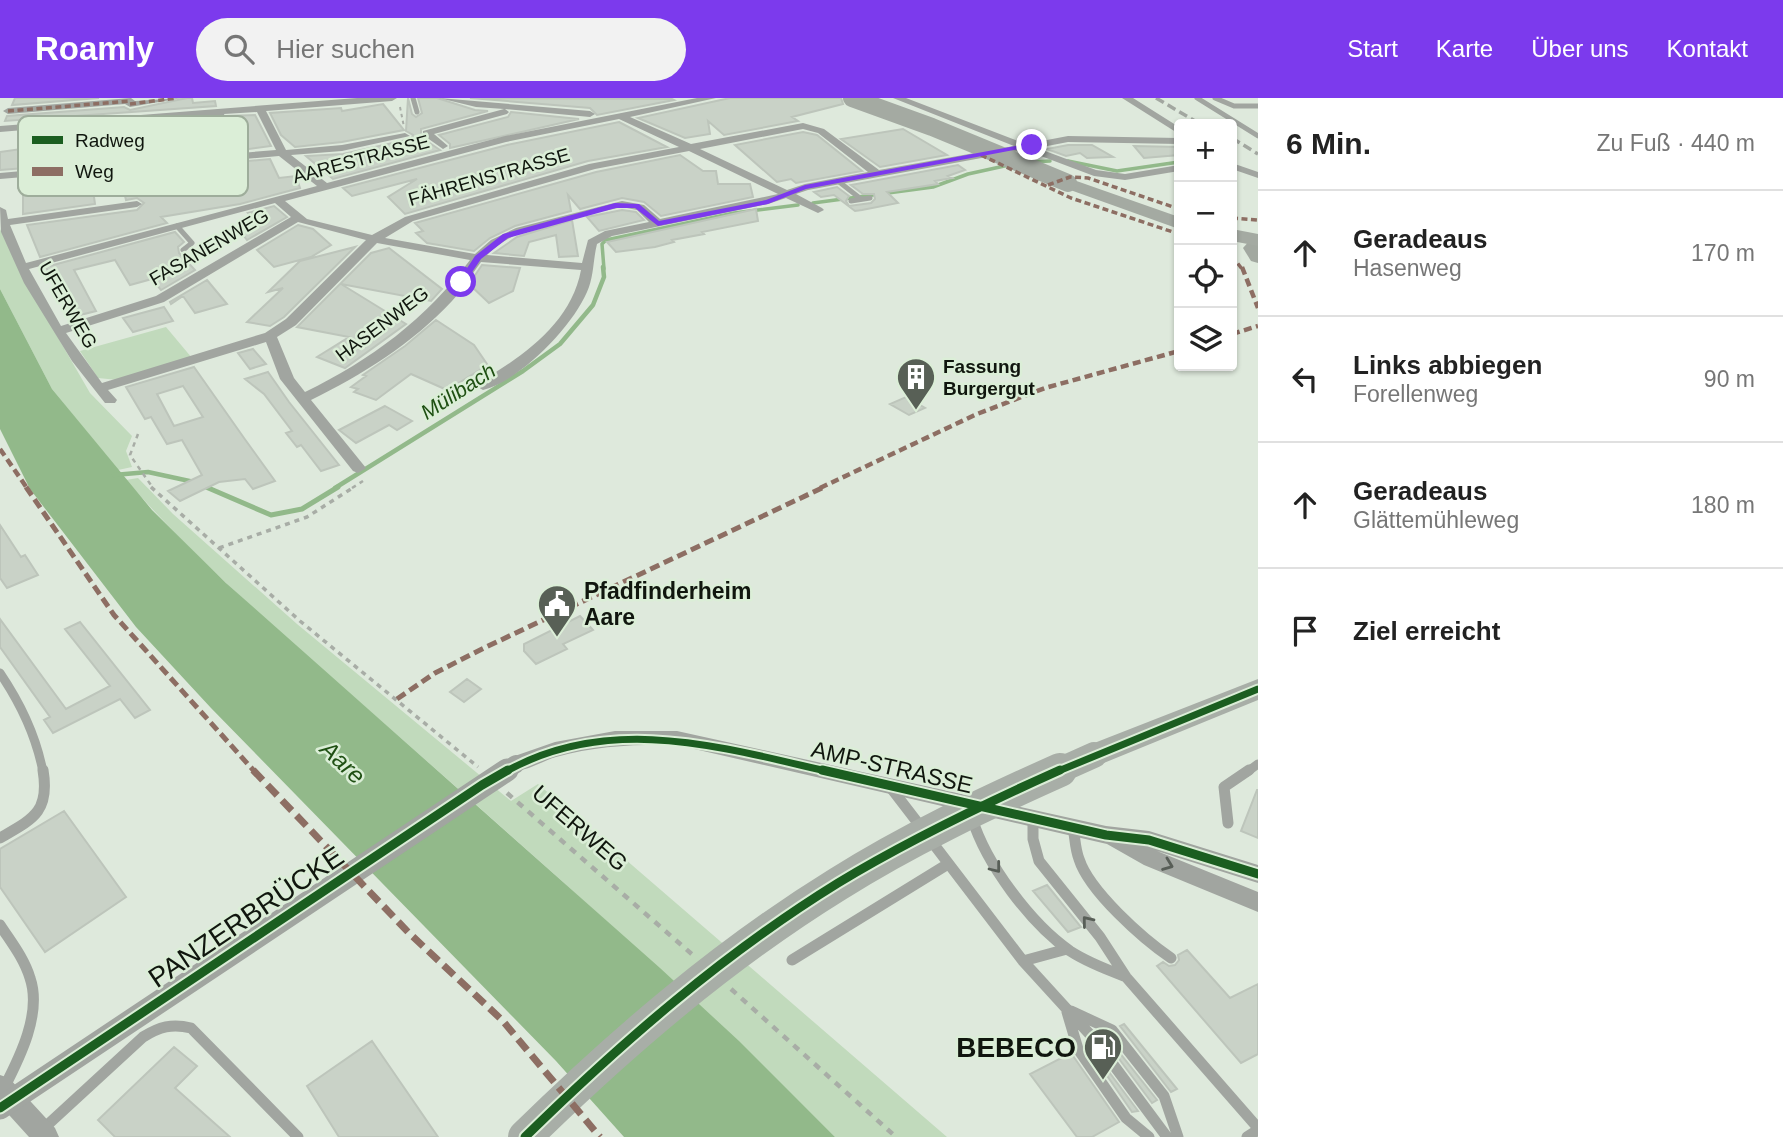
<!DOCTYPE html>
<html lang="de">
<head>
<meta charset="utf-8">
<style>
	body { margin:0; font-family:Arial,sans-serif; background:#f2f2f2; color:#222 }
	.controls { position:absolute; right:21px; top:21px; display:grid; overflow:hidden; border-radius:7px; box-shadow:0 2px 5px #0004 }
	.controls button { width:63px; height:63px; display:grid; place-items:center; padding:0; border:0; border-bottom:2px solid #e0e0e0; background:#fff; color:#222; font:35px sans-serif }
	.stop { position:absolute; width:21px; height:21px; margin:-16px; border:5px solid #7c3aed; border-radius:50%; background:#fff }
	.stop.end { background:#7c3aed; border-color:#fff; box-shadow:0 2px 7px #0008 }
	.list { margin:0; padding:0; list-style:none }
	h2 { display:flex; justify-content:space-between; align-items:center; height:91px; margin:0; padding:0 28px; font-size:30px }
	h2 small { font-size:23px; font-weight:400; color:#767676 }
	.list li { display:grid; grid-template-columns:46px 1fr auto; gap:21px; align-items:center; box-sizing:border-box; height:126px; padding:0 28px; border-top:2px solid #e0e0e0 }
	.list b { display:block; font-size:26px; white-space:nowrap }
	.list p { margin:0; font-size:23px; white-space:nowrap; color:#767676 }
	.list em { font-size:23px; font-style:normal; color:#767676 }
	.icon { flex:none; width:38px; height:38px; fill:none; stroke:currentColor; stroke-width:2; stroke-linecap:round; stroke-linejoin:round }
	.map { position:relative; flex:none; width:1258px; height:1039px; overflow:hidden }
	header { display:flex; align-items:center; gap:42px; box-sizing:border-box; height:98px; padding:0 35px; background:#7c3aed; color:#fff }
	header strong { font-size:33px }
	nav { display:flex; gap:38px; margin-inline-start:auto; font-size:24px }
	.search { width:490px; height:63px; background:#f2f2f2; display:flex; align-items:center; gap:18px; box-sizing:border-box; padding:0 24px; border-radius:38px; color:#767676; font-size:26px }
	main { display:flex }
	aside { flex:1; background:#fff }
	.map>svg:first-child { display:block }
</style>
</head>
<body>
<header>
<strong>Roamly</strong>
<div class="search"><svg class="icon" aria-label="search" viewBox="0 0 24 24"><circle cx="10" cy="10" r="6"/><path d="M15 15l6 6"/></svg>Hier suchen</div>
<nav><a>Start</a><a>Karte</a><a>Über uns</a><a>Kontakt</a></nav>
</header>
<main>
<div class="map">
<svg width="1258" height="1039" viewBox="0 0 1258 1039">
	<rect width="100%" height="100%" fill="#dee9dc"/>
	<path fill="#c1dabc" d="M0,131L19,172L90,295L132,338L126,353L132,369L118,372L52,291L0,191Z
		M166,229L192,260L118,282L98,280L80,253Z
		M138,380L173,416L297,526L511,703L538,686L947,1039H835C697,901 550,772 403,642C309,559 210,478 126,382Z"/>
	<path fill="#92b98a" d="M0,191L52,291L152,412L226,485L660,870L739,943L835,1039H624L556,963L211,610L136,529L30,391L0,331Z"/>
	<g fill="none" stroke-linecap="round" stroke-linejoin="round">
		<path stroke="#92b98a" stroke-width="3.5" d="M1068,63L1117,73L1179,64
			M1032,64L1050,63
			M813,105L933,89L968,76L1009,67
			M604,171L602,146L606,142L734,115L798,107"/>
		<path stroke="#92b98a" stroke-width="4.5" d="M114,377L148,374L194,384
			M203,387L210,390
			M335,390L523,273L560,246L593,207L604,179L603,169"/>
		<path stroke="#92b98a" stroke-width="5" d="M206,389L271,417L302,411L338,389"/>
	</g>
	<path fill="#c9d2c7" stroke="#bdc5bb" stroke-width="2" fill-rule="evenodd" d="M15,0H99L12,7Z
		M187,0H192L193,5L215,3L216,8L5,23L7,18L124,9L130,12Z
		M408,0L412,16L416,19L422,15L418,0H437L475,12L488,13L421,31V39L440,52L333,81L306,58L343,56L411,41L413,37L406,33Z
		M470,0L672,1L674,2L597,17L590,10Z
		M730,0H841L843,6L792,19L798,23L724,37L708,23L710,36L685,40L638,20Z
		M383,6L404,32L342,44L295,49L281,37L270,15L341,10L342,13Z
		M511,14L579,21L450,50V46L439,37L508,19Z
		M255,17L271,48L242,52L228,18Z
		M619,24L667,49L588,63L405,116L388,99L417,81L352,98L343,90L507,47Z
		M903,31L947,57L880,69L841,41Z
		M57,32L64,67L0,72V54L36,49V34Z
		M803,34L817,37L862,73L796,85L791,81L777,84L735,47Z
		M1068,47H1092L1113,59L1087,60L1080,55L1066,58L1047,51Z
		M1134,48L1179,49V57L1144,60Z
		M680,57L703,73H716L718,86H750L753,99L661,118L644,104L622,100L580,111L568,97L571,113L515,128L490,140L474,153L427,145L416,135L423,133L415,125L596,74Z
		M270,61L279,80L296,78L300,90L240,106L161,119L167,125L40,159L27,127L137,112L144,105L137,100L126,102L121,81L92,85L95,106L23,116V90H18V82L140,72L144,90L153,94L159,90L155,71Z
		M958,67L965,72L948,78L952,80L935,83L938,86L887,94L898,105L862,112L855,113L834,97L821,99L814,94L837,89L849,98L846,103L849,108L871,105L875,101L874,96H863L851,87Z
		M274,108L287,119L247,142L240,133L261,127L248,115Z
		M756,111L758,123L702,134L704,136L672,142L674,144L655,149L616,154L607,144Z
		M622,112L636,114L644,122L599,133L587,119Z
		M572,122L578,158L559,159L556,137L529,144L524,158L494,155L517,139Z
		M298,127L313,131L331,147L311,159L274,169L257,152Z
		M175,134L184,144L178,149L179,155L195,172L161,192L152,181L130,187L115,162L74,172L96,213L80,217L69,203L57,179L51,181L46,169Z
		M355,149L284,219L270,228L247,224L283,190L268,194L300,163Z
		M389,150L442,191L431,203L341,186L406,226L345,270L317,259L349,239L297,229L371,155Z
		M482,167L520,170L513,193L489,205L469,186Z
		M207,182L227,206L195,215L183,198L171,206L170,204Z
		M164,209L173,223L133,234L123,220Z
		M436,222L474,247L489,269L480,272L447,292L411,276L376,302L354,294L358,291L351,289L366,278L363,277L405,248Z
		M253,251L266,266L250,271L238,255Z
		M194,269L244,340L275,383L253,391L245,381L219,384L180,403L168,393L202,377L182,342L167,346L151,319L145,321L126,289ZM183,288L203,319L174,328L157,296Z
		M268,274L289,304L339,367L321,373L301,347L297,349L286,335L292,333L264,296L245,281Z
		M906,299L925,310L909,317L890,306Z
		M385,308L412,323L397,332L389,327L356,345L339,332Z
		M0,427L21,459L25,457L38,477L7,490L0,480Z
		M580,518L593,532L563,546L567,551L536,566L524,553V546Z
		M0,521L66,611L110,588L65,531L80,524L150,612L135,620L120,601L53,635L44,622L50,619L0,549Z
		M467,581L481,591L464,604L450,594Z
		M1257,692H1258V740L1241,733Z
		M64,713L126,799L45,854L0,789V751Z
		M1047,787L1081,829L1068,834L1033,793Z
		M1187,852L1230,900L1258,886V956L1241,965L1157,868L1163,864L1169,868L1175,867L1179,862L1178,857Z
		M1124,926L1177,991L1171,994L1120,928Z
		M1102,938L1107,939L1157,1002L1152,1005Z
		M372,943L438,1039H339L307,988Z
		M1087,946L1089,947L1138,1013L1132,1014L1086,947Z
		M174,949L197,968L175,990L230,1039H115L98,1022Z
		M1071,955L1119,1024L1092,1039H1077L1030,976Z"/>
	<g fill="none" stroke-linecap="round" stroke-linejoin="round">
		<path stroke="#a8ada6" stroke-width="2" stroke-dasharray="3.5 3.5" stroke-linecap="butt" d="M400,9L404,29"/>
		<path stroke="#a8ada6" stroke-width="2.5" stroke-dasharray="4.5 4.5" stroke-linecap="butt" d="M138,336L130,357L153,390
			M352,390L363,383"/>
		<path stroke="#a8ada6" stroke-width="3.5" stroke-dasharray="5 5" stroke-linecap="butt" d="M151,389L300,523L478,669
			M219,450L307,419L354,389"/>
		<path stroke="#a8ada6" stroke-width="4.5" stroke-dasharray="7 7" stroke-linecap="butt" d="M507,695L694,858
			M731,891L896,1039"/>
		<path stroke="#a1a5a0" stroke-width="5" d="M413,0L417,14
			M1197,0L1258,38
			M1215,0L1234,8H1258
			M838,83L861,101
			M851,103L870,100
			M177,128L192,145L183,152"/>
		<path stroke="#a1a5a0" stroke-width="9" d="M0,575C21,606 36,637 43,674
			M1247,674L1258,666"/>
		<path stroke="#a1a5a0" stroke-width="11" d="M891,690L921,729
			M972,720C986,766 1031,826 1070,853C1087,864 1105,871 1124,878
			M1033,720V741L1039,763L1100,839L1126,879L1258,1030
			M1228,725L1224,689L1249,672
			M1073,729C1075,739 1075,751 1079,761C1089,793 1143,841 1171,860
			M0,740C33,721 50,714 43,672
			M929,740L1023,863L1095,942L1167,1039
			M0,827C11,844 24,860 30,880C42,915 20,959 4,990
			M792,862L948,766
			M1023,863L1067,851
			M1071,913L1112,932L1164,998L1178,1039
			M1067,914L1078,951L1126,1020L1149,1039
			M43,1031L143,939C159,929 172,925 191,930L298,1039
			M1247,1039L1258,1032"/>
		<path fill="#a1a5a0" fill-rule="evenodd" d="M131,0L135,3L182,0L130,9L125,6L8,16L3,13L8,10Z
			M357,0H397L392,3L266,13L286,52L342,47L405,35L410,38L342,53L291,57L327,85L505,38L697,0H716L630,19L691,46L803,25L824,31L879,72L1014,48L893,0H906L1026,46L1068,38L1179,40V46L1068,44L1037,50L1096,72L1125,76L1179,67V73L1125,82L1094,78L1025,52L808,92L796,96L822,110L824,112L818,115L786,100L768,106L612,138L597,146C593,161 594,179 587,194C572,229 521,282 483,292L476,288L478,285C522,259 571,226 581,172L481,164C471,177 463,191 452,203C413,245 362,277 311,302L366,370L358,375L353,373L280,281L266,244L108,292L117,302L115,305H105L72,263L24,185L1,134L0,109L6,112L8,121L137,103L142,106L137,109L10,127L26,165L317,88L279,58L152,69L157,89L152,92L147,89L142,69L0,81V75L67,69L59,29L0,34V28ZM257,14L276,52L240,55L224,16ZM214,17L231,56L77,69L68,28ZM619,21L679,49L589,66L405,119L372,137L307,121L285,103L506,44ZM803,31L818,35L868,74L805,86L787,92L700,51ZM689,53L778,96L660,121L644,107L622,103L516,130L491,142L475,156L385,140L413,123L595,71ZM275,105L291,119L156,198L61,228L29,171ZM622,109L637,112L649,124L605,133L588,142L582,165L487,157C519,124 579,119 622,109ZM298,124L366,142L286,221L265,235L102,285L66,235L164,204ZM377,145L470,162C426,221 371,262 305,294L294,280L277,239L296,227Z
			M439,0L590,13L595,16L590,19L505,11L509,14L507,16L434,36L448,48L443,51L423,37V33L504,11L476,9Z
			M1122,0H1133L1179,29V36Z
			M1232,65L1258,74V80L1232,71Z
			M615,633H677L1106,728L1149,733L1258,767V785L1157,753L1258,794V814L1144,767L1107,746L677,647C636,646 596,648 556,659C542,663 523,676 509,672L506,666L509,660L555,644Z
			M0,977L9,980L55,1030L59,1039H29L0,1007Z"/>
		<path fill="#a8aea7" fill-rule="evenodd" d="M1258,581V602L1094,669L1084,665L1079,657L1084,649Z"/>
		<path fill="#a2a8a0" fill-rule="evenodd" d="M1258,139V165L1251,163L1243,150L1251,141Z"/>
		<path fill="#a4aaa2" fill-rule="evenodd" d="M1068,80L1179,119V131L1062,89L1059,85L1062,81Z
			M1232,131L1258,136V148L1232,143Z"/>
		<path stroke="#a2a7a0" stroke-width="3.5" stroke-dasharray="9 4.5" stroke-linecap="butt" d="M1156,0L1200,26
			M1232,40L1258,56"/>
		<path stroke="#a1a5a0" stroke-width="18" d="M504,674L516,666"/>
		<path stroke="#a1a5a0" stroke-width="23" d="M0,1010L507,672"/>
		<path stroke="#a8aea7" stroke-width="26" d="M1056,674L1094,657"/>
		<path stroke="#a8aea7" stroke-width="34" d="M525,1039C621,945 723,857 838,786C908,742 984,706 1060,672"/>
		<path stroke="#a4aaa2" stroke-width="18" d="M852,0L932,29L1068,85"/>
		<path stroke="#8d6e63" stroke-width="3.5" stroke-dasharray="6 3.5" stroke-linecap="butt" d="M130,6L177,0
			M8,13L131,3
			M981,57L1071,100L1179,136
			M1048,87L1070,79L1088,80L1179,111
			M1232,120L1258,122
			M1232,158L1242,171"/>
		<path stroke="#8d6e63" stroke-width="4.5" stroke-dasharray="8 4.5" stroke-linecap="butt" d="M1242,169L1258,210
			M1232,236L1258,228
			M0,351L27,390
			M820,390L977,316L1045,290L1179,253"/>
		<path stroke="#8d6e63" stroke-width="5" stroke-dasharray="10 5" stroke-linecap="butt" d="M26,389L114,517L255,674
			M397,601L435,575L484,550L824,389"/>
		<path stroke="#8d6e63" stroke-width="7" stroke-dasharray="14 7" stroke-linecap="butt" d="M253,672L409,835L502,922L600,1039"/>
		<g stroke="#dbeed7" stroke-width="11">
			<path id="cycleway-far1" d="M505,674C610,615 721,649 830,674
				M1056,674L1258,591"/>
		</g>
		<g stroke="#dbeed7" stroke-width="13">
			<path id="cycleway" d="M822,672L1106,737L1149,742L1258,776
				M0,1010L482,687L508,672
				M525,1039C621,945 723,856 838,785C909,742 984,706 1060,672"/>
		</g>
		<use href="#cycleway-far1" stroke="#1b5e20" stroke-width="7"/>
		<use href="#cycleway" stroke="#1b5e20" stroke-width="9"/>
	</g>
	<defs><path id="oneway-chevron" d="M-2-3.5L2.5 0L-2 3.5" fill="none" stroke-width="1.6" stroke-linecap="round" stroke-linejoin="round" transform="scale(1.75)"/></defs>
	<g stroke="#585e57">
		<use href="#oneway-chevron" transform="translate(1168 767) rotate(21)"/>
		<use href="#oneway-chevron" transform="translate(996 770) rotate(52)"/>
		<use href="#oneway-chevron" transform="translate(1087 823) rotate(-129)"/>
	</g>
	<path fill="#7c3aed" d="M1032,45L1035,48L806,91L768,106L658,128L635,110H616L508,140L481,161L464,186L458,184L475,158L503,136L615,105L639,106L659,123L766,102L805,87Z"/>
	<defs>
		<g id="building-pin" transform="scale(2.0125)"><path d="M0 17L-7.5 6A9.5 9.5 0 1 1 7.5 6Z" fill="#586056" stroke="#dbeed7"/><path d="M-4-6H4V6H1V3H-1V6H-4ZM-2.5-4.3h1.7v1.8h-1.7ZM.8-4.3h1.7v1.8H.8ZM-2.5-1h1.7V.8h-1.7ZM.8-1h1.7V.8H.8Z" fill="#fff"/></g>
		<g id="civic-pin" transform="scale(2.0125)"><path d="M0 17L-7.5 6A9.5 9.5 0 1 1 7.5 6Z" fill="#586056" stroke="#dbeed7"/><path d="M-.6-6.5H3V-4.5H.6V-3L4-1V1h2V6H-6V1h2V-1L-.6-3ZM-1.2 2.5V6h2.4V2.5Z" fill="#fff"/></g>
		<g id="fuel-pin" transform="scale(2.0125)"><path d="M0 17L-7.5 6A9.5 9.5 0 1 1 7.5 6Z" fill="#586056" stroke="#dbeed7"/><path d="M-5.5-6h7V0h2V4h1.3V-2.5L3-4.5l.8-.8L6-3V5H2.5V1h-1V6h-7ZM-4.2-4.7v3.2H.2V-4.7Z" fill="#fff"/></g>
	</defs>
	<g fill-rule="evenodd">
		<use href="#building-pin" x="916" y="279"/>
		<use href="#civic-pin" x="557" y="506"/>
		<use href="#fuel-pin" x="1103" y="949"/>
	</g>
	<g text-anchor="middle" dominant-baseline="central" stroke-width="5" stroke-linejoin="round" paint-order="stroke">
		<g font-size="19" fill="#10160e" stroke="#dbeed7">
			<text transform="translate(361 61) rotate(-15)">AARESTRASSE</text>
			<text transform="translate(489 79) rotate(-16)">FÄHRENSTRASSE</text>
			<text transform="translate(209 149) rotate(-30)">FASANENWEG</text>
			<text transform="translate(68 207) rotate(60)">UFERWEG</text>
			<text transform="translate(382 226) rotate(-37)">HASENWEG</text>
		</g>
		<g font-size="19" font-weight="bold" fill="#10160e" stroke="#dbeed7" text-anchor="start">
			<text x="943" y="268">Fassung<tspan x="943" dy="22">Burgergut</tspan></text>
		</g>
		<g font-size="21" font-style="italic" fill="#1f5013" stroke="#dbeed7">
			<text transform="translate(458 293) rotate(-33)">Mülibach</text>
		</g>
		<g font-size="23" font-weight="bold" fill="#10160e" stroke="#dbeed7" text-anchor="start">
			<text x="584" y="493">Pfadfinderheim<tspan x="584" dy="26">Aare</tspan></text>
		</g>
		<g font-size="23" fill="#10160e" stroke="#dbeed7">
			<text transform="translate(892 669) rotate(13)">AMP-STRASSE</text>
			<text transform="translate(580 730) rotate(41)">UFERWEG</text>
		</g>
		<g font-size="24" font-style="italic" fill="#1f5013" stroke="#dbeed7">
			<text transform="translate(343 664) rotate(43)">Aare</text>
		</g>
		<g font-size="28" fill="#10160e" stroke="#dbeed7">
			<text transform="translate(246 819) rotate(-34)">PANZERBRÜCKE</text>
		</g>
		<g font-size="28" font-weight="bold" fill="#10160e" stroke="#dbeed7" text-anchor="end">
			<text x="1076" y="949">BEBECO</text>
		</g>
	</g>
	<rect x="18" y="18" width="230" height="80" rx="10" fill="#dbeed7" stroke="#9ead9b" stroke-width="2"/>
	<rect x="32" y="38" width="31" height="8" fill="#1b5e20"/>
	<rect x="32" y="69" width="31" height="9" fill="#8d6e63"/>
	<g font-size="19" fill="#10160e">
		<text x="75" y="49">Radweg</text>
		<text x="75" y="80">Weg</text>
	</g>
</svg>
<div class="controls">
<button>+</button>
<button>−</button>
<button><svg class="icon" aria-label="locate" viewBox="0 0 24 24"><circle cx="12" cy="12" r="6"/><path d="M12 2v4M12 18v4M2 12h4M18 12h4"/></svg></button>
<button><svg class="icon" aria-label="layers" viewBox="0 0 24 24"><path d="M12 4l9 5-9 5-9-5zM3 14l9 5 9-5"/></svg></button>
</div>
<div class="stop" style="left:461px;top:184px"></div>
<div class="stop end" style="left:1032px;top:47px"></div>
</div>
<aside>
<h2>6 Min.<small>Zu Fuß · 440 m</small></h2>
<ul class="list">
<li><svg class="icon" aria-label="ahead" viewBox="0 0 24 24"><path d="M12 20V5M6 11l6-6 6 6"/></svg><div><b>Geradeaus</b><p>Hasenweg</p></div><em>170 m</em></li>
<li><svg class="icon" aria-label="left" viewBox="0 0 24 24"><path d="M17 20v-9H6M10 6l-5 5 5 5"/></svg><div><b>Links abbiegen</b><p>Forellenweg</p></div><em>90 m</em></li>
<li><svg class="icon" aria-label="ahead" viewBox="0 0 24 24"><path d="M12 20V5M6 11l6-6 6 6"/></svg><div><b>Geradeaus</b><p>Glättemühleweg</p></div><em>180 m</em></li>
<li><svg class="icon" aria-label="arrive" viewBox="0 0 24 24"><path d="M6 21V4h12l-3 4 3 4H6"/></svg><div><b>Ziel erreicht</b></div></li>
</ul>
</aside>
</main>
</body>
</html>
